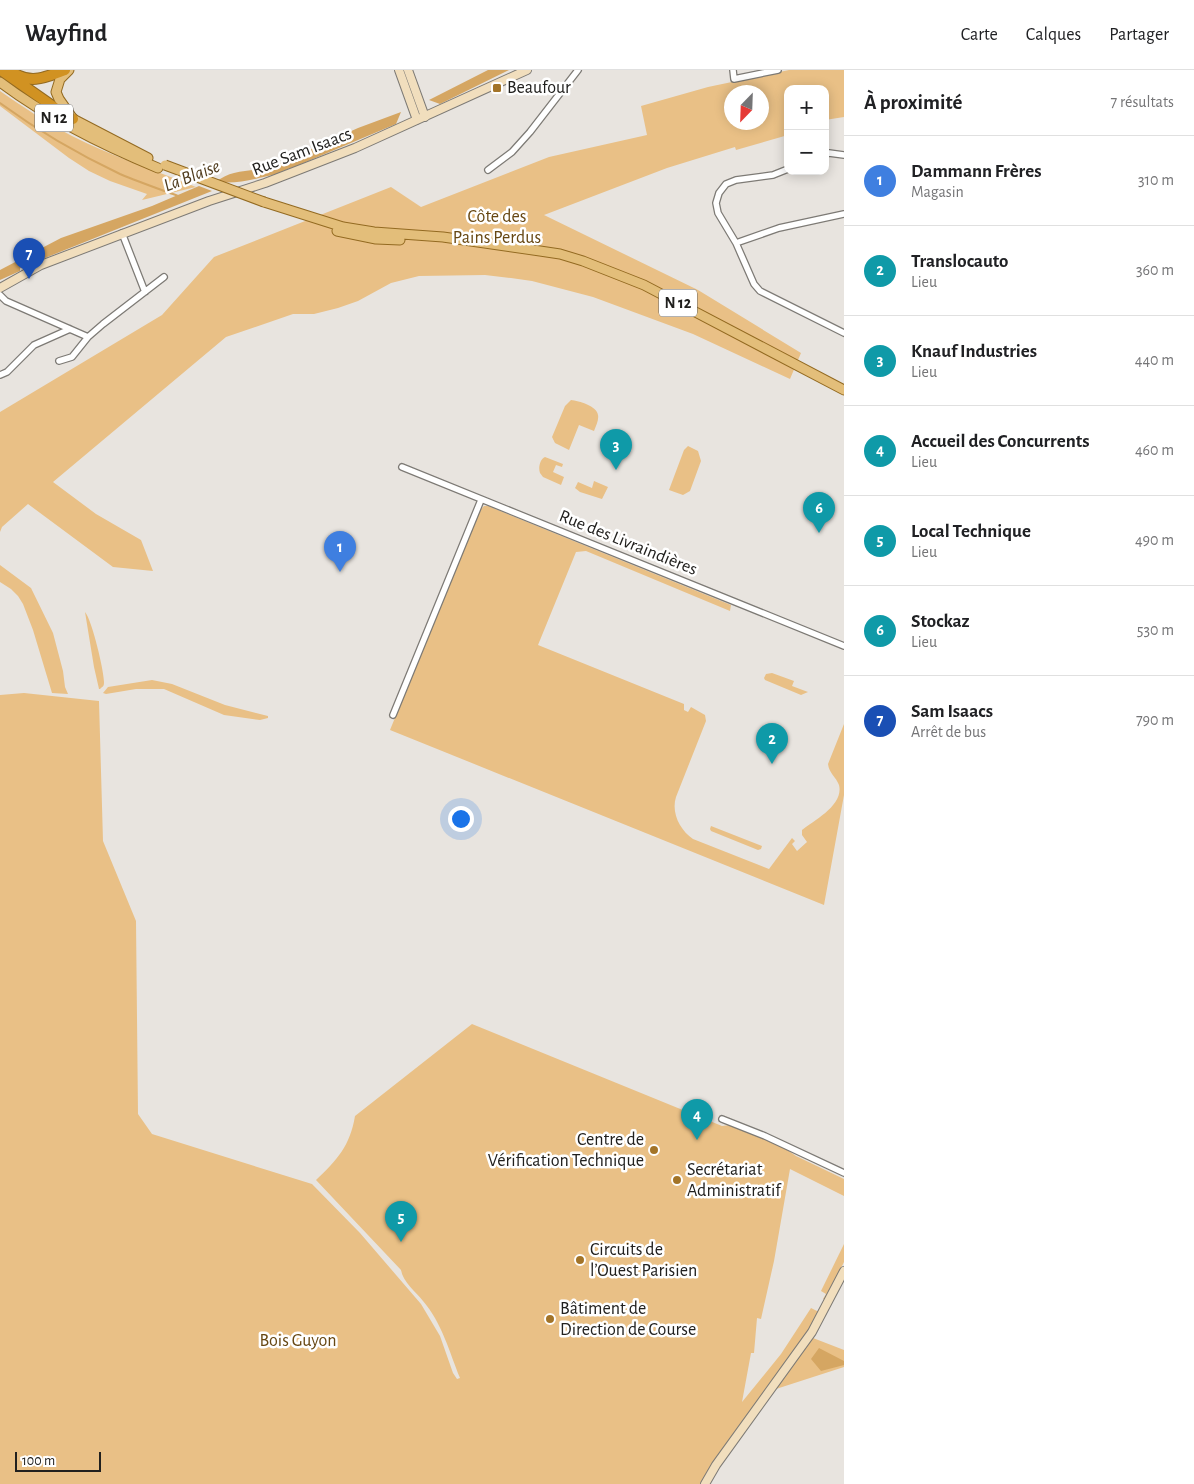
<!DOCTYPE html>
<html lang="fr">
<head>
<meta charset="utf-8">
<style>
	body { margin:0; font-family:"Alegreya Sans",sans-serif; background:#f2f2f2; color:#202124 }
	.controls { position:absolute; right:15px; top:15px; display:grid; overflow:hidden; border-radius:10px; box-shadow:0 2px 12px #0003 }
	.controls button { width:45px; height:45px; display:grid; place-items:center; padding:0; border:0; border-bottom:1px solid #e0e0e0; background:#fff; color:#202124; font:25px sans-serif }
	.compass { position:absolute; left:724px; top:15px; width:45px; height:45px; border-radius:50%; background:#fff; box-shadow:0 2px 12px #0003; rotate:203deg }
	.scale { position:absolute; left:15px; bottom:12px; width:86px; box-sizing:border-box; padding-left:5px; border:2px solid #21201e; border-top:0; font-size:14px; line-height:18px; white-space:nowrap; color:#21201e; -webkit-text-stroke:4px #fff; paint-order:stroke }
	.you { position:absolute; left:460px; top:748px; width:18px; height:18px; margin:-12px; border:4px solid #fff; border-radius:50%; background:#1a73e8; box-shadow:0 0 0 8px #1a73e833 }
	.badge { display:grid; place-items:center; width:32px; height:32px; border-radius:50%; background:#a37428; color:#fff; font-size:16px; font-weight:700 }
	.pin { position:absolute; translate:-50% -41px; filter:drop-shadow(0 1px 2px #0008) }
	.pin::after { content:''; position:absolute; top:26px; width:18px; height:15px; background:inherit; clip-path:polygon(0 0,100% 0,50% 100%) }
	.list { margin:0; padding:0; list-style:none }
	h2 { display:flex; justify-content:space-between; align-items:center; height:65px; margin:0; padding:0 20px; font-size:21px }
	h2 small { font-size:16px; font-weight:400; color:#757577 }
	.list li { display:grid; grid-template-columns:32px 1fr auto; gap:15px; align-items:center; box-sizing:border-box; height:90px; padding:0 20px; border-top:1px solid #e0e0e0 }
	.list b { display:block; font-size:19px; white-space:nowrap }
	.list p { margin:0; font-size:16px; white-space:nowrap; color:#757577 }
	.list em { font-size:16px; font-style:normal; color:#757577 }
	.map { position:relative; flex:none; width:844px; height:1414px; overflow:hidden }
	header { display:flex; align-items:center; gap:30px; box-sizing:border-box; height:70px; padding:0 25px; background:#fff; border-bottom:1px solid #e0e0e0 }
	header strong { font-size:24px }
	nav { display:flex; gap:28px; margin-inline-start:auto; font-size:18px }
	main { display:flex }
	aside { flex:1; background:#fff }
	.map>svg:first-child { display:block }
</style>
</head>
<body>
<header>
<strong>Wayfind</strong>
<nav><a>Carte</a><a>Calques</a><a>Partager</a></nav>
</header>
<main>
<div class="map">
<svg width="844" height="1414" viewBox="0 0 844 1414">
	<rect width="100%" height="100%" fill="#e8e4df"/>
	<path fill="#e9c086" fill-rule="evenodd" d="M789,0H844V47L825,50V19H788V65L736,80L735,77L667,98L544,145L698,220L801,283L790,309L693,264L593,227L532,211L511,208L485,205L419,206L391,213L358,231L338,238L314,244H293L226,267L53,412L96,444L141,470L153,501L113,497L28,434L2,457L0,462V342L162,245L214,187L391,117L421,137L549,87L647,65L641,36L708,17ZM732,22H762V52H732Z
		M0,21C23,37 47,53 72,66C111,86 155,100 196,117L142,130L147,124L110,111L89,101L69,88L0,36Z
		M571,330C579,331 597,336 598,345C599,350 596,356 594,361L579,355L569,380L555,373L552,367L565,336Z
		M688,376L698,381L701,391L690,421L683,425L669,420L684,380Z
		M545,387L563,394L562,397L556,395L553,402L564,407L561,415L543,407L540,403C538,398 540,389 545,387Z
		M594,411L608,417L602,429L580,422L575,418L578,412L592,418Z
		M484,436H488L731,535L730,541L586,481L576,482L538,575L684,634V640L688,642L691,637L705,645L706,651L676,727C671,743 680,760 693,769L769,799L792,768L795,771L792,774L797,781L807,772L802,765V760C815,750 844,735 839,715C836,707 829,703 828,694L844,654V725L824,835L390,660L480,440Z
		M0,495L31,518L53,563L63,601L65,617L68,624L52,623L33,560L23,534L18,526L11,519L0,512Z
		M85,542C92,550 104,601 104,612C104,617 103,616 100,619H99L94,597Z
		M772,603L794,611L792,616L808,622L801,625L765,610L764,608L766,604Z
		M152,610L172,614L225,635L268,646V648L260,650L224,645L164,619H136L106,624L103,623L108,617Z
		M24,623L99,631L103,771L136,851L138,1044L152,1064L312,1114L360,1163L421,1234L440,1266L453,1303L457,1309L460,1308C449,1281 442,1253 423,1231C416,1222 403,1212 401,1200L316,1110C337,1090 350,1076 355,1046L472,954L722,1056L730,1055L783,1077L796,1086L844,1109V1126L790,1099L774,1191L761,1249L757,1248L754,1283H751L742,1332L781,1284L811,1238L819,1242L810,1259L702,1414H0V625Z
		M711,756L762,776L761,779L758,780L711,761L710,759Z
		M844,1174V1192L825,1230L823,1229L826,1224L821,1221Z
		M813,1268L844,1280V1297L776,1319Z"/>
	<path fill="#d5a662" d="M488,0H509L440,34L429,30Z
		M401,42L396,54L294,97C288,98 282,102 276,104C259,108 231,116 216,111C222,108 228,104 234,103C248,99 262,101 276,95C288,89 301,81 315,78V75L318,76L358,58Z
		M199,116L212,121L20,198V201L0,210V200L61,168L152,136Z
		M819,1278L844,1291V1295L821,1301L811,1289Z"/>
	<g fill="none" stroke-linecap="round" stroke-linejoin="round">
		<path stroke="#d5a662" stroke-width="2" d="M0,33C37,60 78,84 120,104C139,112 159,119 178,126"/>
		<g stroke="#7d7a75" stroke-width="8">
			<path id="street" d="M733,0L734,9L778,0
				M825,84L829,83L844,85
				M788,99L773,105L736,110L726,114L719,123L716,133L718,143L736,173L754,214L760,221L844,263
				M488,100L512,82L530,62L578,0
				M122,163L145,222
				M736,173L779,158L844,144
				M0,225L6,231L88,267
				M59,291L72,287L88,267L103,254L164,207
				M0,305L7,302L34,275L70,259
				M402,397L844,576
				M393,645L481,430
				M722,1049L765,1066L844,1103"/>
		</g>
		<g stroke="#7d7a75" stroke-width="10">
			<path id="secondary" d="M399,0L417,50
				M408,0L425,47
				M0,218L41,195L209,131L265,113L355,78L527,0
				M705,1414L716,1395L812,1262L844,1201"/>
		</g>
		<g stroke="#936a21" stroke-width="11">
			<path id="primary" d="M69,0L60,9L56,22L59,29L73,49L148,88
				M0,12C49,49 102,75 158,98
				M264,132L343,157L374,162L443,167L540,181L560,184L583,191L644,215L844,320
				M337,161L376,169L400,170"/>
		</g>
		<g stroke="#936a21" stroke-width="12">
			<path id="highway" d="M1,0L58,40L73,49
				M12,2C31,15 46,7 65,0"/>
		</g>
		<use href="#street" stroke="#fff" stroke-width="5.5"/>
		<use href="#secondary" stroke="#f1debd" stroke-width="8"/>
		<use href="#primary" stroke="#e3be7a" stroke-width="9"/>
		<use href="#highway" stroke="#d19222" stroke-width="10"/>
		<g stroke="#936a21" stroke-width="11" stroke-linecap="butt">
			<path id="primary-bridge" d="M165,95L264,132"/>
		</g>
		<use href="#primary-bridge" stroke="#e3be7a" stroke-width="9"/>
	</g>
	<g fill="#a37428" stroke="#fff" stroke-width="2">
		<rect x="492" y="13" width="10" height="10" rx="2.5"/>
		<circle cx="654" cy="1080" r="5"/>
		<circle cx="677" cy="1110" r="5"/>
		<circle cx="580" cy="1190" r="5"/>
		<circle cx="550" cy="1249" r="5"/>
	</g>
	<g text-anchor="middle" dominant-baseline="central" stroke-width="5" stroke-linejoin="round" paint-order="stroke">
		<g fill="#fff" stroke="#646362" stroke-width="1">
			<rect x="35" y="34.5" width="38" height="27" rx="4"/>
			<rect x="659" y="219.5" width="38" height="27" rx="4"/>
		</g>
		<g font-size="16" font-weight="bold" fill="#21201e">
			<text x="54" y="48">N 12</text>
			<text x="678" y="233">N 12</text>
		</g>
		<g font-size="18" fill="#21201e" stroke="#fff" text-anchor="start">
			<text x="507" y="18">Beaufour</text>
			<text x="644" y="1070" text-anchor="end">Centre de<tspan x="644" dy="21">Vérification Technique</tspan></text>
			<text x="687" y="1100">Secrétariat<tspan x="687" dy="21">Administratif</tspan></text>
			<text x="590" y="1180">Circuits de<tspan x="590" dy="21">l’Ouest Parisien</tspan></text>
			<text x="560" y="1239">Bâtiment de<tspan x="560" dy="21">Direction de Course</tspan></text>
		</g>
		<g font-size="18" fill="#21201e" stroke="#fff">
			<text transform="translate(302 82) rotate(-21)">Rue Sam Isaacs</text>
			<text transform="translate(628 473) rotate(22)">Rue des Livraindières</text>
		</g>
		<g font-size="18" fill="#674712" stroke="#fff">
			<text x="497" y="147">Côte des<tspan x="497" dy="21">Pains Perdus</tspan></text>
			<text x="298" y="1271">Bois Guyon</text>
		</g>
		<g font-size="19" font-style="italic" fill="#4e3a1c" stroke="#fff">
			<text transform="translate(192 106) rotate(-21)">La Blaise</text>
		</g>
	</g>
</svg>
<div class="controls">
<button>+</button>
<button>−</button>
</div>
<svg class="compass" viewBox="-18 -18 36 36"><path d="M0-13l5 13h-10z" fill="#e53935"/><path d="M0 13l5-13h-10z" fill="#757577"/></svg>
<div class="scale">100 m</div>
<div class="you"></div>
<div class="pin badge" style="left:340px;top:502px;background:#3f7fe0">1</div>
<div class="pin badge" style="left:772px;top:694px;background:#0f9aa8">2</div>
<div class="pin badge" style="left:616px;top:400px;background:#0f9aa8">3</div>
<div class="pin badge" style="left:697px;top:1070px;background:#0f9aa8">4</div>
<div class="pin badge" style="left:401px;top:1172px;background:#0f9aa8">5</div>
<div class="pin badge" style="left:819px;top:463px;background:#0f9aa8">6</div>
<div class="pin badge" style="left:29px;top:209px;background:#1a4fb4">7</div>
</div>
<aside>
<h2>À proximité<small>7 résultats</small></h2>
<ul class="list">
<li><span class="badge" style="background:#3f7fe0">1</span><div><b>Dammann Frères</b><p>Magasin</p></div><em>310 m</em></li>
<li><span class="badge" style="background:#0f9aa8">2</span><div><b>Translocauto</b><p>Lieu</p></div><em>360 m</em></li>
<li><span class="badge" style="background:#0f9aa8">3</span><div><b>Knauf Industries</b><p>Lieu</p></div><em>440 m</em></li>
<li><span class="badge" style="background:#0f9aa8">4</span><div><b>Accueil des Concurrents</b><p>Lieu</p></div><em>460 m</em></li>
<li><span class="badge" style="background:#0f9aa8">5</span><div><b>Local Technique</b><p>Lieu</p></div><em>490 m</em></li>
<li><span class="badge" style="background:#0f9aa8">6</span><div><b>Stockaz</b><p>Lieu</p></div><em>530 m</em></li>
<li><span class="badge" style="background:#1a4fb4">7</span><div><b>Sam Isaacs</b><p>Arrêt de bus</p></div><em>790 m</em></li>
</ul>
</aside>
</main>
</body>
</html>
